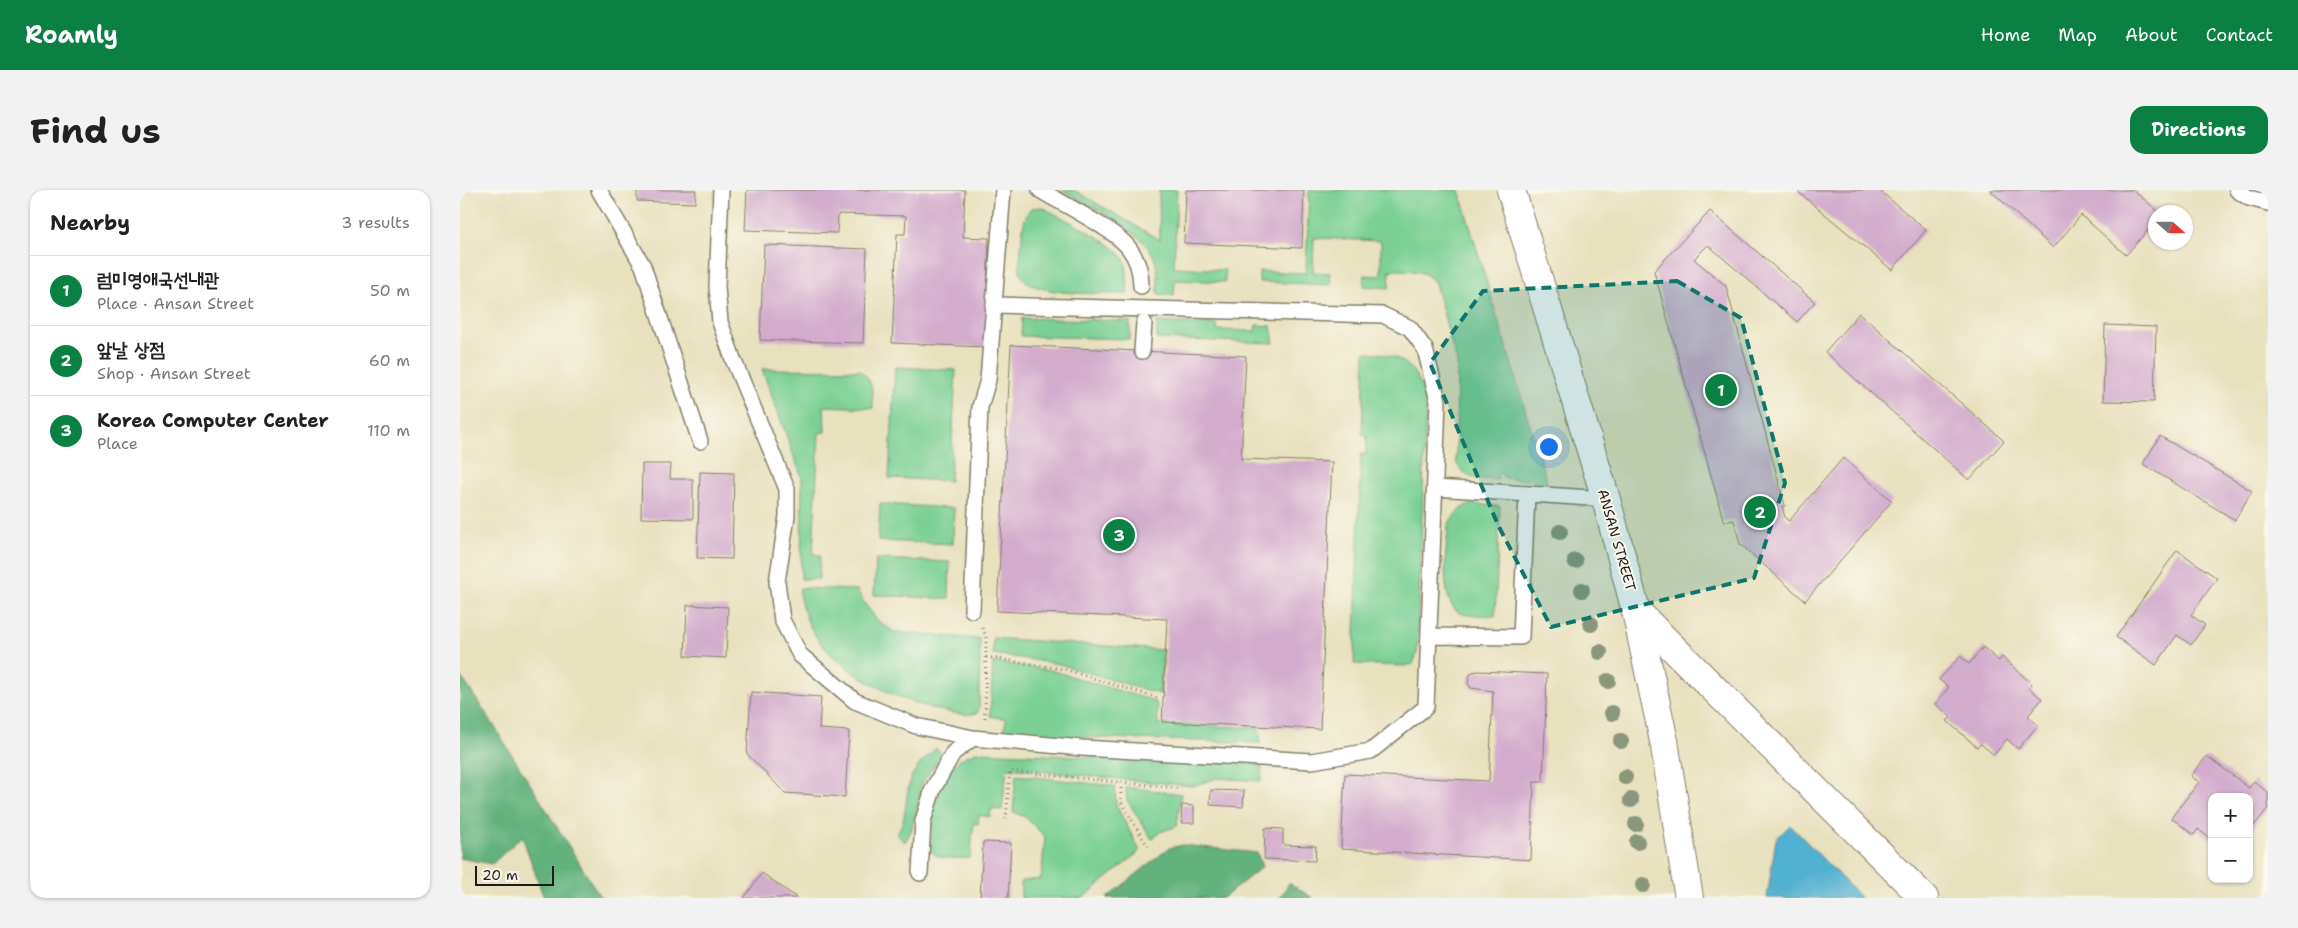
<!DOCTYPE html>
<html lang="en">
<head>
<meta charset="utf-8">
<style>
	body { margin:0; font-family:"Shantell Sans","Poor Story",sans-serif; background:#f2f2f2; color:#222 }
	.controls { position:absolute; right:15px; bottom:15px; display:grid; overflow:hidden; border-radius:10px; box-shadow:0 1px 4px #0004 }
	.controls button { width:45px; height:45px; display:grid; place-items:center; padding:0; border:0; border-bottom:1px solid #e0e0e0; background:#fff; color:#222; font:25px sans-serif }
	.compass { position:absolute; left:1688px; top:15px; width:45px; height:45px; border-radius:50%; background:#fff; box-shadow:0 1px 4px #0004; rotate:111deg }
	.scale { position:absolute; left:15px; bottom:12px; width:79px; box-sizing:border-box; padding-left:5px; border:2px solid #1c1c1c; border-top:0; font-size:14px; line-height:18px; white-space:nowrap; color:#1c1c1c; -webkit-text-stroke:4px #fbf7ec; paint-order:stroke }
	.you { position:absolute; left:1088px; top:256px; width:18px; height:18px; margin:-12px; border:4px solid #fff; border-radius:50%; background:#1a73e8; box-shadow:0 0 0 8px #1a73e833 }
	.badge { display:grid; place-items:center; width:32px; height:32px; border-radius:50%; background:#0b8043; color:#fff; font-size:16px; font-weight:700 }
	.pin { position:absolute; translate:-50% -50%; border:2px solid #fff; box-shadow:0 1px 5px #0006 }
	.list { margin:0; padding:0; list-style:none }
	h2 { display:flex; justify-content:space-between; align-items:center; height:65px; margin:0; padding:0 20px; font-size:21px }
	h2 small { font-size:16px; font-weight:400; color:#767676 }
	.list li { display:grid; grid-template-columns:32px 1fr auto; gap:15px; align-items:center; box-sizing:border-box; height:70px; padding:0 20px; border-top:1px solid #e0e0e0 }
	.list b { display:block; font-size:19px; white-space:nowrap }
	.list p { margin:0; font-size:16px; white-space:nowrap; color:#767676 }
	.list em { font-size:16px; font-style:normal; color:#767676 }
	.map { position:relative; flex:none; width:1808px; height:708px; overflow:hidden; border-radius:15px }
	header { display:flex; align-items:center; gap:30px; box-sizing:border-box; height:70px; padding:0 25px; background:#0b8043; color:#fff }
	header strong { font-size:24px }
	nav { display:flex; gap:28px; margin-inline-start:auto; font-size:18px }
	.intro { display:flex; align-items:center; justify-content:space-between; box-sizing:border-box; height:120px; padding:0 30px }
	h1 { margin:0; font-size:35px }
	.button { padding:12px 22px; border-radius:15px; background:#0b8043; color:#fff; font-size:18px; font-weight:700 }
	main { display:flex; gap:30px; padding:0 30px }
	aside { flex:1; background:#fff; border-radius:15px; box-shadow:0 1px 4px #0004 }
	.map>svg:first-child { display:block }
</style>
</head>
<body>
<header>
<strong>Roamly</strong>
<nav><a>Home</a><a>Map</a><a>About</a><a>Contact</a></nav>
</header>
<div class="intro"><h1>Find us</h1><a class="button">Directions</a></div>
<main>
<aside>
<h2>Nearby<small>3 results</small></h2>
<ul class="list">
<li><span class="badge">1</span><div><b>럼미영애국선내관</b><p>Place · Ansan Street</p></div><em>50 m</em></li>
<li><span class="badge">2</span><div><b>앞날 상점</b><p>Shop · Ansan Street</p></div><em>60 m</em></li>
<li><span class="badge">3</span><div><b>Korea Computer Center</b><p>Place</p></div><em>110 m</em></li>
</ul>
</aside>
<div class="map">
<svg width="1808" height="708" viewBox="0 0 1808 708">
	<rect width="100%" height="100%" fill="#fbf7ec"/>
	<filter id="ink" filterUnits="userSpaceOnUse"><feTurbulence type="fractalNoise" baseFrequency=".02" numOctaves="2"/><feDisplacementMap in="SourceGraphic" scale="10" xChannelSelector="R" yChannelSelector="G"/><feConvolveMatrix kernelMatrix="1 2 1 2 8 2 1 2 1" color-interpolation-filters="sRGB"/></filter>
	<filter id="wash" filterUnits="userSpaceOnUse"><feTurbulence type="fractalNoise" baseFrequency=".0096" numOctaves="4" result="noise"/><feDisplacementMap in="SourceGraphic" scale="20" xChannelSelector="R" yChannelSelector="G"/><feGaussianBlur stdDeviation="1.12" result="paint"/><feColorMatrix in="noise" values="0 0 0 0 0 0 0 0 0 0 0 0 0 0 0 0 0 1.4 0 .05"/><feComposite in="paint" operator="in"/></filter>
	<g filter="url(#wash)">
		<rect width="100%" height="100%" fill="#e8e1bd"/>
		<path fill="#7bd094" stroke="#4c7658" d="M602,0H614L700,50L699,0H717L714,77L765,80V92L715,90L714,106L698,104C698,90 699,74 691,62C674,36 629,15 602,0Z
			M849,0H999L1087,292L1044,288L1040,282L1037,286L1039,290C1017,288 1007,292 996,272L997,173L975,93C965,78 947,81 930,80L929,98L904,96V85L921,86V51L854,48L853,82L870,83L871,95L799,92V81L846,83Z
			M582,17C602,28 648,49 662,66C669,76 667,92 667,104C643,103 577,107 563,88C557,80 561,67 561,58C563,44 561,29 572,18Z
			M562,128L670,131V149L561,146Z
			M697,132L757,134V140L795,141L796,135L811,136L814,153L697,149Z
			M905,162C943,164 958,176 966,214L957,463L953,474L944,476L894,474L901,264H906L907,245L902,244Z
			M435,177L496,180L490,291L429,288Z
			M302,179L399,180C414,190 412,202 413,218L364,216L365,242L359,243L353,364L360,365L359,389H341L342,288Z
			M420,314L494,318L493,354L418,351Z
			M1009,314L1040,316L1035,426C1025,425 1013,426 1003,424C977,418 987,357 988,336C993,325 998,320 1009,314Z
			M416,369L490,372L489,409L414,405Z
			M340,398L397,400L405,414L417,430L434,442L520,449L519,519L517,523C505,527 491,522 479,520C430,508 361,475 345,424C342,415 338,407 340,398Z
			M533,448L703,460L700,504L599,474L533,464Z
			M533,472L590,480L694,511L697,515L698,534L799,538L801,553L552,545L544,543L546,529L530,526Z
			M476,558L482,564L463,592L451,641L445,652L436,644C447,633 445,605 451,588C456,576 467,567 476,558Z
			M516,562L802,574L801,591L757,588L733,596L547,578L542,620L531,619L530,627L519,625L518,634L514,633L510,668C500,668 481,671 473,663C455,645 483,589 496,573C500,568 510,565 516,562Z
			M556,585L655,596L656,615L680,661L623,708H561V691L581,689L585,647L565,627L553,622Z
			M666,597L721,604L717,636L700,642L692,649L667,610Z"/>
		<path fill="#64b27e" stroke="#40674d" d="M0,485L31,531L141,708H84L62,646L32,674L0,668Z
			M723,655L797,663L802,677L763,708H647L709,658Z
			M829,693L853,708H820Z"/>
		<path fill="#51b1d0" stroke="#366676" d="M1330,635L1401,708H1307L1316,649Z"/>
		<g id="blocks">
			<path fill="#d2accc" d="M177,0H236L235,13L177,11Z
				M287,0H505L503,47L529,48L525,157L432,153L437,44H445L446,26L378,24L377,43L285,40Z
				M726,0H844L842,58L724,53Z
				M1336,0H1419L1466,40L1432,80Z
				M1530,0H1673L1699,22H1696V31L1666,65L1621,25L1593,58Z
				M1250,21L1355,112L1337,132L1248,55L1234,69L1266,96L1325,316H1322L1325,328L1329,331L1383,268L1432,311L1345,411L1280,354L1274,330L1264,332L1194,81Z
				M304,55L407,59L403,153L300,150Z
				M1399,123L1544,251L1509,290L1365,162Z
				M1645,135L1696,137L1694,212L1643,211Z
				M551,155L786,166L781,269L872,272L860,539L702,532L707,429L537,421Z
				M1700,246L1792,301L1775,330L1683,274Z
				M182,274H211L210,289H233V329L181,328Z
				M240,282L274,283L272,369L237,368Z
				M1717,360L1757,388L1731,425L1745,435L1731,455L1717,445L1696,475L1656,447Z
				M227,415L268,417L266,468L225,466Z
				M1523,457L1539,471L1542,467L1572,494L1569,498L1582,509L1568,526L1578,535L1558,559L1547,549L1534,565L1521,554L1517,557L1487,531L1491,527L1475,514L1489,497L1479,490L1500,466L1509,474Z
				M1018,481L1087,484L1083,592H1074L1071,670L881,659L885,584L1029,591L1033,501L1011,498L1008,493L1009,487L1012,482Z
				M291,502L361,507L359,539L389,541L385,607L325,603L287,564Z
				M1747,566L1789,598L1794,591L1808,603V618L1789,642V607H1752V650L1738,639L1734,645L1711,628L1739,592L1731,586Z
				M751,600L784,601L783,617L750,615Z
				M722,615L734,616V633H721Z
				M805,638L823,639V655L856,656L855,671L804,669Z
				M523,652L551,653L548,708H520Z
				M302,683L337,708H284Z"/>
		</g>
	</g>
	<g filter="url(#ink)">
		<use href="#blocks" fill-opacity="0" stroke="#827e6c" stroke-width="1"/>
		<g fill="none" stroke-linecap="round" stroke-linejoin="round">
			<g stroke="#827e6c" stroke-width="18">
				<path id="service" d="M139,0L183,76L240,251
					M261,0L257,97L260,132L273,169L327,299V326L317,392L322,430L340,465L395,511L456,536L513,548L622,558L852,571L911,561L966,517L978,211L965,159L950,138L923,125L535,115
					M580,0C601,13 654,39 668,57C677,68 681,82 681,96
					M1777,0L1789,8L1808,13
					M682,161L684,133
					M976,298L1146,309
					M512,420L520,217L528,190L543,0
					M969,446L1061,447L1067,304
					M460,683L463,631L473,599L493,563L513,548"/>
			</g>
			<g stroke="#827e6c" stroke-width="30">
				<path id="secondary" d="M1176,421L1464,708"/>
			</g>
			<g stroke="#827e6c" stroke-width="30">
				<path id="primary" d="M1051,0L1146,309L1176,421L1204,551L1229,708"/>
			</g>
			<path stroke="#827e6c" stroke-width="3" stroke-dasharray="1 4" stroke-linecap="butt" d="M522,438L526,446L525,528
				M526,467L603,479L698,508
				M661,593V612L688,657
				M546,629L550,581L717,598"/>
			<use href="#service" stroke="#fff" stroke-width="15"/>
			<use href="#secondary" stroke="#fff" stroke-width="28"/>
			<use href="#primary" stroke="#fff" stroke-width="28"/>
		</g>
		<g fill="#8a977c">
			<circle cx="1100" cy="342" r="8"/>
			<circle cx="1115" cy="371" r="8"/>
			<circle cx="1122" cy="400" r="8"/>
			<circle cx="1131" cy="434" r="8"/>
			<circle cx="1140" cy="462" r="8"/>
			<circle cx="1148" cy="491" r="8"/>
			<circle cx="1152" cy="523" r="8"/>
			<circle cx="1161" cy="551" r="8"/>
			<circle cx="1165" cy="587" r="8"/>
			<circle cx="1171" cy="610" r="8"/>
			<circle cx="1176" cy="634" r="8"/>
			<circle cx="1177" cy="652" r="8"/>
			<circle cx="1183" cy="695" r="8"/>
		</g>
	</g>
	<path fill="#0f766e" fill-opacity="0.2" stroke="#0f766e" stroke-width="4" stroke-dasharray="10 6" stroke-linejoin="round" d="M1217,91L1281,128L1325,293L1294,388L1091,437L1038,335L970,173L1023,101Z"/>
	<g text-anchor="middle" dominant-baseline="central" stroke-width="4" stroke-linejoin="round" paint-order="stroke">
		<g font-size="14" fill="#1c1c1c" stroke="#fbf7ec">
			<text transform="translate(1157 350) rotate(74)">ANSAN STREET</text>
		</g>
	</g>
</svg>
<div class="controls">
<button>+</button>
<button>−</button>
</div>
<svg class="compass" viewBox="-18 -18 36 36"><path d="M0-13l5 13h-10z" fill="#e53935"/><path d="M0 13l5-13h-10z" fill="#767676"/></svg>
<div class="scale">20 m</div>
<div class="you"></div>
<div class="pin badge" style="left:1261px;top:200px">1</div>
<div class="pin badge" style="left:1300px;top:322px">2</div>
<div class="pin badge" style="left:659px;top:345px">3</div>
</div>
</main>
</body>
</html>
